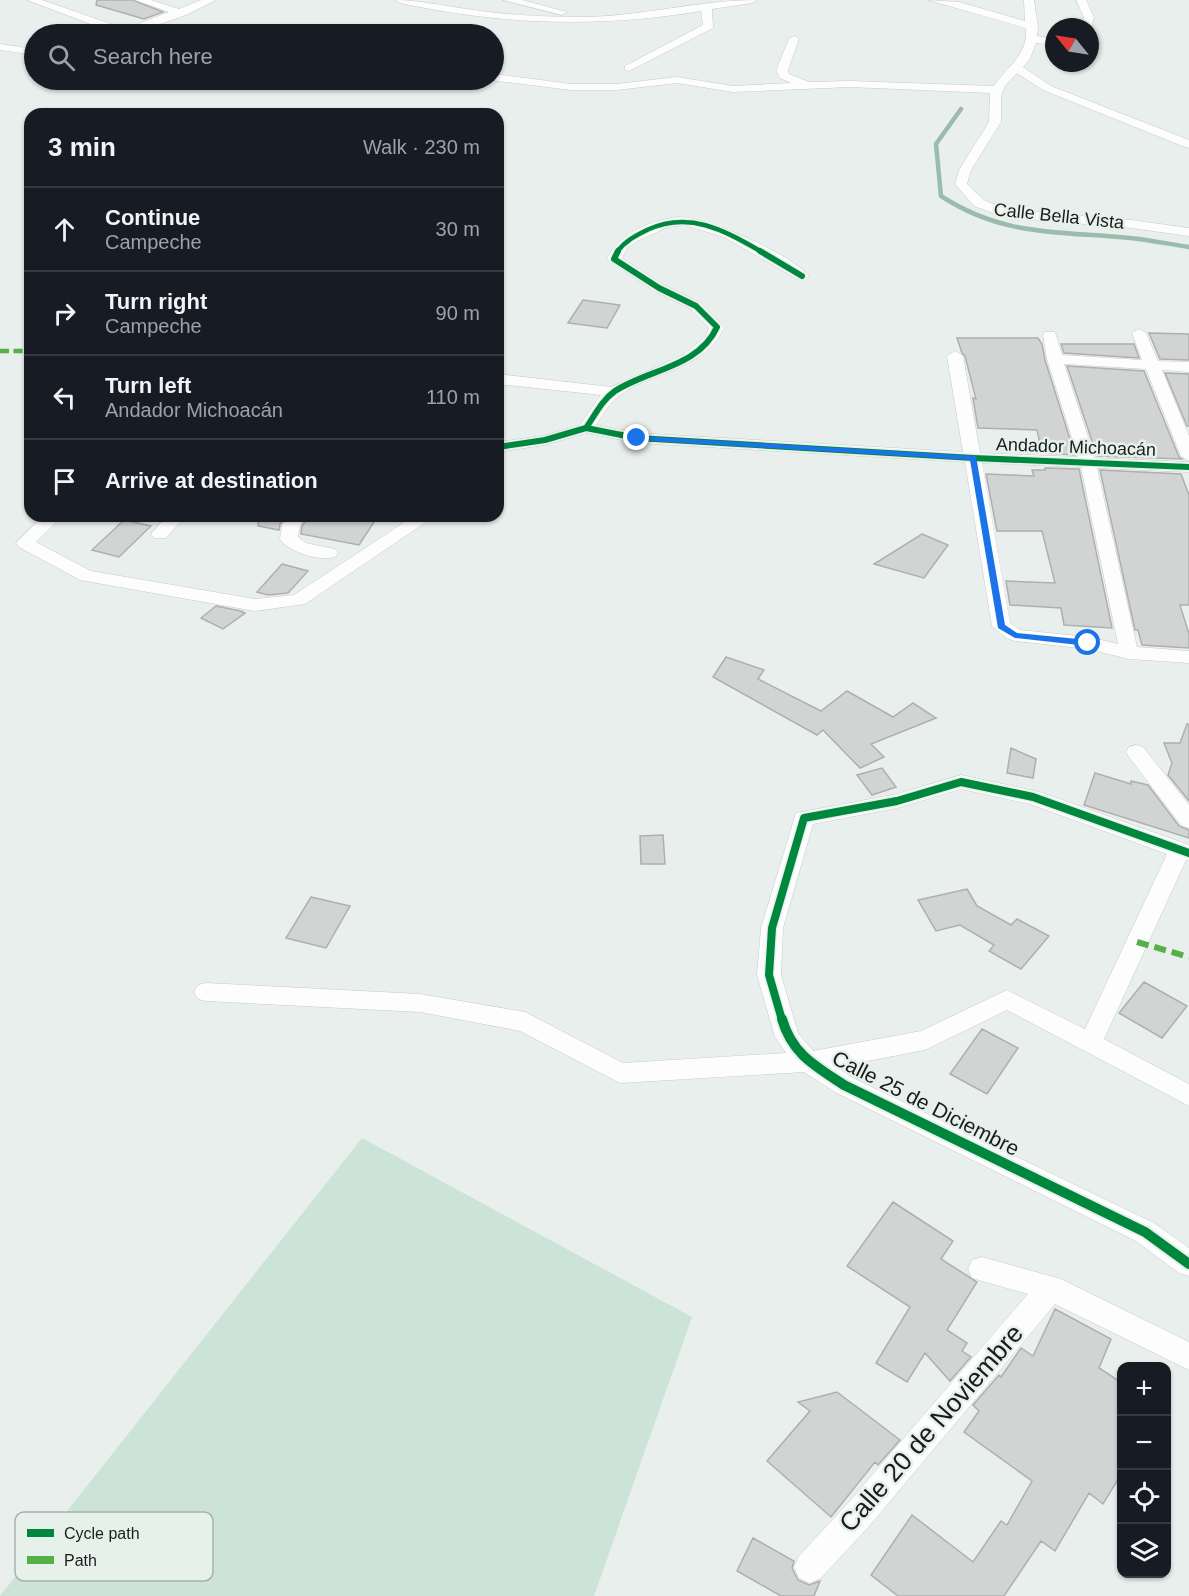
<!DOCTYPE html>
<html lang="en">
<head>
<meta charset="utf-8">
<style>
	body { margin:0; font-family:Arial,sans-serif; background:#242831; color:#f1f3f6 }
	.controls { position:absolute; right:18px; bottom:18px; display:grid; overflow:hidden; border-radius:12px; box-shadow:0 2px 4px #0004 }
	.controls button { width:54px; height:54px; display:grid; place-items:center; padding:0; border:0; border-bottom:2px solid #363941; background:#171b24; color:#f1f3f6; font:30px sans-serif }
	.compass { position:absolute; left:1045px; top:18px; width:54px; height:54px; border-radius:50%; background:#171b24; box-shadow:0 2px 4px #0004; rotate:300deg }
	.stop { position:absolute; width:18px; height:18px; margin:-14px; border:4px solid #1a73e8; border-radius:50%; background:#fff }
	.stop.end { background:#1a73e8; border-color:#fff; box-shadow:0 2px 6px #0008 }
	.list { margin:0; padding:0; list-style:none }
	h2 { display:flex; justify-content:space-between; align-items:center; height:78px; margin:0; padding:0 24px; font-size:26px }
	h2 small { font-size:20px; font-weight:400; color:#9ea1a6 }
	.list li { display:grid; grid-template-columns:39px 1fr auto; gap:18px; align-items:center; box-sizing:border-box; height:84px; padding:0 24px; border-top:2px solid #363941 }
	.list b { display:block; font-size:22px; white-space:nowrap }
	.list p { margin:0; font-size:20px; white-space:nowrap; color:#9ea1a6 }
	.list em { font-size:20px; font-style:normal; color:#9ea1a6 }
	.icon { flex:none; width:33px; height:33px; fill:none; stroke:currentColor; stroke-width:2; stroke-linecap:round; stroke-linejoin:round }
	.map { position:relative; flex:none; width:1189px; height:1596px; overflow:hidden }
	.search { position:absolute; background:#171b24; box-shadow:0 2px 4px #0004; left:24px; top:24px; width:480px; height:66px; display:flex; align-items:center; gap:15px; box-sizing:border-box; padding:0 21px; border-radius:33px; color:#9ea1a6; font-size:22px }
	.panel { position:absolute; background:#171b24; box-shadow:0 2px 4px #0004; left:24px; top:108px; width:480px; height:414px; border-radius:18px }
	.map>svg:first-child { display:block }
</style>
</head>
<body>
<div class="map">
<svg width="1189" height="1596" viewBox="0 0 1189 1596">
	<rect width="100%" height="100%" fill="#e9efec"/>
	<path fill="#cce3d8" d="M362,1138L692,1317L594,1596H0Z"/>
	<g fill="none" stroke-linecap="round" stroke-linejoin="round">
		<path stroke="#9bbcac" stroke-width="4.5" d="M961,109L936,144L941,196C1004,237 1059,231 1130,238C1150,240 1169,244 1189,247"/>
	</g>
	<path fill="#d2d4d4" stroke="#aeafb0" stroke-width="1.5" d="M97,0H133L163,12L144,19L96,5Z
		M583,300L620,305L607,328L568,323Z
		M1149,333L1189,334V360L1160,359Z
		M957,338H1038L1042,344L1045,360L1075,455L1042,453L1037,430L978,428L973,398L976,399L965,356L962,353Z
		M1061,344H1134L1139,358L1064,353Z
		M1067,366L1144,371L1179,457L1182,459L1097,456Z
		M1165,373L1189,374V426H1187Z
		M1045,468L1079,469L1112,628L1064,625L1061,608L1010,605L1006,581L1055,583L1042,531H997L986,474L1034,476L1032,470H1045Z
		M1100,470L1181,474L1189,495V605H1180L1189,634V648L1142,645L1138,630H1135Z
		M259,516H286L280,524L279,530L258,526Z
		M309,516H378L359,545L301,534L302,526Z
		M124,520L151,526L119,557L92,550Z
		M922,534L948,545L924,578L874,564Z
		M282,564L308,571L288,593L268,595L257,592Z
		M216,606L241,611L245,613L223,629L201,618Z
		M726,657L764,670L758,679L821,711L847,691L893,717L913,703L936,718L871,744L884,757L860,768L823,730L817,735L713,677Z
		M1187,724H1189V801L1168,775L1172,763L1164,743H1180Z
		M1011,748L1036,759L1033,778L1007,773Z
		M882,768L896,787L872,795L857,775Z
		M1095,773L1131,784V781L1148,785L1179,826L1189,830V838L1084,805Z
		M663,835L665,864H641L640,836Z
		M967,889L977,906L1011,925L1017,919L1049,936L1021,969L989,951L994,945L960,925L936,931L918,900Z
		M311,897L350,906L326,948L286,938Z
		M1144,982L1187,1006L1162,1038L1119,1013Z
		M982,1029L1018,1048L987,1094L950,1074Z
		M893,1202L953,1241L941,1259L977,1282L947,1330L967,1343L962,1351L971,1357L950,1381L925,1353L907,1382L876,1363L910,1307L847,1266Z
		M1055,1309L1111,1339L1099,1368L1122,1383V1473L1103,1504L1089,1493L1055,1551L1041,1541L1004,1596H898L871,1575L912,1515L973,1562L1001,1521L1007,1525L1032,1481L964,1432L979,1411L973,1405L999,1375L1001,1377L1021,1348L1033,1356Z
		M837,1392L900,1440L878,1465L875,1462L831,1517L767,1461L810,1411L798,1402Z
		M753,1538L794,1561L792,1568L798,1580L809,1585L820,1581L814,1596H781L737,1571Z"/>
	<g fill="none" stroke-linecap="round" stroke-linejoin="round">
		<g stroke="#c7cbc8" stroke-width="1">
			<path id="minor" d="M27,0H42L125,29L169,12L135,0H151L179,9L201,0H216L186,15L131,34H117Z
				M395,0C419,0 443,6 467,9C505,15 542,17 581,17C640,17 698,0 757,0L752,3L712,9L713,28L629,71L625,70V66L703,25L701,11C599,28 501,25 400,3Z
				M503,0H522L567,12L562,15Z
				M928,0L959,2L1025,21L1024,0H1034L1038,27L1037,36L1054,39V45L1036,43L1030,59L1023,67L1051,86L1189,140V148L1185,147L1043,90L1017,73L1005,86L1001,96V122L971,170L967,184L984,200L1005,209L1131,220L1189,228V236L1131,228L1004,217L974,206L955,184L959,170L989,122L990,93L850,87L733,92L677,83L617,90H571L490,80H494V74L571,84H617L677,77L733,86L791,83L780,78L776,70L789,39L794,36L799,39L788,70L789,74L809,82L850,81L994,86C1007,66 1028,56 1026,28Z
				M1076,0H1086L1094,17L1091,29L1090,27H1082L1084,17Z
				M0,44L34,49V55L0,50Z
				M160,80H180L178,82L161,83Z
				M679,217C707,217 791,254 809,276L802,280L797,279L724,237L684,225L668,227L639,240L627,248L622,258L664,285L701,303L724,327C705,371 653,370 619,396C609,403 603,415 596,425L637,433L963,452L947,356L955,351L963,356L980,453L1078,457L1047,359L1043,335L1045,332H1055L1062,355L1142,360L1132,333L1139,329L1146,333L1158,361L1189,362V372L1162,370L1189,436V461L1181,456L1146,369L1064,364L1095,458L1189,462V472L1097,468L1137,647L1189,651V663L1129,659L1088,649L1015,641L1008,639L992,626L965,462L637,443L587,433L545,445L498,452V442L542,436L580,425L601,395L498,384V374L611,387L683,355L705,337L709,328L691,309L654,291L607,259C619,233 651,220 679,217ZM982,463L1081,467L1118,644L1088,637L1020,630L1010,623Z
				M43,516H62L36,542L91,571L255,599L294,595L414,516H435L305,604L255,611L80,580L19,547L16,543Z
				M167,516H185L166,538H154L151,534Z
				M289,516H307L300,525L298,537L306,543L335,549L338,553L335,557C319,561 290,553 280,539L282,525Z
				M1136,745L1143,747L1189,805V828L1181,825L1129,757L1126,752L1129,747Z
				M961,775L1040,792L1189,845V861L1186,860L1104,1039L1189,1084V1106L1007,1010L925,1050L836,1067L853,1078L1154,1223L1189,1248V1276L1179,1273L1136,1241L835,1092L804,1072L620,1083L520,1031L420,1012L206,1001L198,999L194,992L198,985L206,983L420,994L525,1012L623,1063L786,1053L775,1037L757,975L761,928L796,813L897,794ZM961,789L1030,804L1167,854L1085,1029L1007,990L921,1031L813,1051L798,1033L781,975L783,928L813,824L897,808Z
				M982,1257L1061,1279L1189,1342V1370L1055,1304L871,1524L821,1578L810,1583L799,1578L794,1567L799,1556L849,1502L1028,1294L972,1278L968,1269L972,1260Z"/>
		</g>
		<use href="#minor" fill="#fcfdfc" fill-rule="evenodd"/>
		<path stroke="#55b145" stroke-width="4.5" stroke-dasharray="9 4.5" stroke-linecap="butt" d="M0,351H30"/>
		<path stroke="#55b145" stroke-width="6" stroke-dasharray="12 6" stroke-linecap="butt" d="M1137,942L1189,957"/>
		<g stroke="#e7f1ec" stroke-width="7">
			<path id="cycleway-far3" d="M617,252C625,241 635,236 647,230C690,210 725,231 762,252"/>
		</g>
		<g stroke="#e7f1ec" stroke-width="9">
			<path id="cycleway-far2" d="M760,251L802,276
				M586,428C595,415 602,400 615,391C649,369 699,367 717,327L696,306L659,288L614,259L618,251
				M498,447L545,440L586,428L637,438L973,458L1189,467"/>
		</g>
		<g stroke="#e7f1ec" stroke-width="11">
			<path id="cycleway-far1" d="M782,1020L769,975L772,928L804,818L897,801L961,782L1033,797L1189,853"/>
		</g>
		<g stroke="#e7f1ec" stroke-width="14">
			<path id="cycleway" d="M782,1019C792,1054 815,1066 844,1085L1145,1232L1189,1264"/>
		</g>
		<use href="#cycleway-far3" stroke="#00873e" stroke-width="4.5"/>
		<use href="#cycleway-far2" stroke="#00873e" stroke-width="6"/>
		<use href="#cycleway-far1" stroke="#00873e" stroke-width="8"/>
		<use href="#cycleway" stroke="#00873e" stroke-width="10"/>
	</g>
	<path fill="#1a73e8" d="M637,436L976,456L1005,625L1017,633L1088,640L1092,643L1088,646L1015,638L998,628L970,460L635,440V437Z"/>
	<g text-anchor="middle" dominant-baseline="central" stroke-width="5" stroke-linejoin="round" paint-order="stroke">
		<g font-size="18" fill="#191c1a" stroke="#e7f1ec">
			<text transform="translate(1059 216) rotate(6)">Calle Bella Vista</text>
			<text transform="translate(1076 447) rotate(2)">Andador Michoacán</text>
		</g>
		<g font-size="21" fill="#191c1a" stroke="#e7f1ec">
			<text transform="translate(926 1103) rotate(27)">Calle 25 de Diciembre</text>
		</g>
		<g font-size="26" fill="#191c1a" stroke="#e7f1ec">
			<text transform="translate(931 1428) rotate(-49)">Calle 20 de Noviembre</text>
		</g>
	</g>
	<rect x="15" y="1512" width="198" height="69" rx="9" fill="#e7f1ec" stroke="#a9b1ad" stroke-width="1.5"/>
	<rect x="27" y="1529" width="27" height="8" fill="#00873e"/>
	<rect x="27" y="1556" width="27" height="8" fill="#55b145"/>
	<g font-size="16" fill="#191c1a">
		<text x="64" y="1539">Cycle path</text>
		<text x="64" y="1566">Path</text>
	</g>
</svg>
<div class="controls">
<button>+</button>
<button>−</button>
<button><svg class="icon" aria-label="locate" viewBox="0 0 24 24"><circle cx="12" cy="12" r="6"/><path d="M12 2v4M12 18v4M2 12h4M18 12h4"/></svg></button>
<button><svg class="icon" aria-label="layers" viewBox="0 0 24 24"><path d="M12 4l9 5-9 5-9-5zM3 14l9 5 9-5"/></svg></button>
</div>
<svg class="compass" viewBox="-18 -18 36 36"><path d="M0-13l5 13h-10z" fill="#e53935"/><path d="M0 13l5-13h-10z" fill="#9ea1a6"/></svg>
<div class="stop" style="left:1088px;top:643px"></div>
<div class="stop end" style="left:637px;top:438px"></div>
<div class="search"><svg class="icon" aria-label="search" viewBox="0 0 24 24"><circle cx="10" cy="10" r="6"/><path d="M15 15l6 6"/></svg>Search here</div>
<section class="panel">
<h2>3 min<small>Walk · 230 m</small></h2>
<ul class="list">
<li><svg class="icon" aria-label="ahead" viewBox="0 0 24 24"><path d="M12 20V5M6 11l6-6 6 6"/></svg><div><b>Continue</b><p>Campeche</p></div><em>30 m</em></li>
<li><svg class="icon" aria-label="right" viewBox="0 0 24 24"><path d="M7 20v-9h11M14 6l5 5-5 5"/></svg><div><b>Turn right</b><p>Campeche</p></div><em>90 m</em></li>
<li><svg class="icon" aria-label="left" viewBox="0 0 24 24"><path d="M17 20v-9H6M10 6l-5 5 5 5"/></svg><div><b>Turn left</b><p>Andador Michoacán</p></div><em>110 m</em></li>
<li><svg class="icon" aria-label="arrive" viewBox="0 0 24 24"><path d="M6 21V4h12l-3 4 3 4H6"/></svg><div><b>Arrive at destination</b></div></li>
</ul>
</section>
</div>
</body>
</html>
